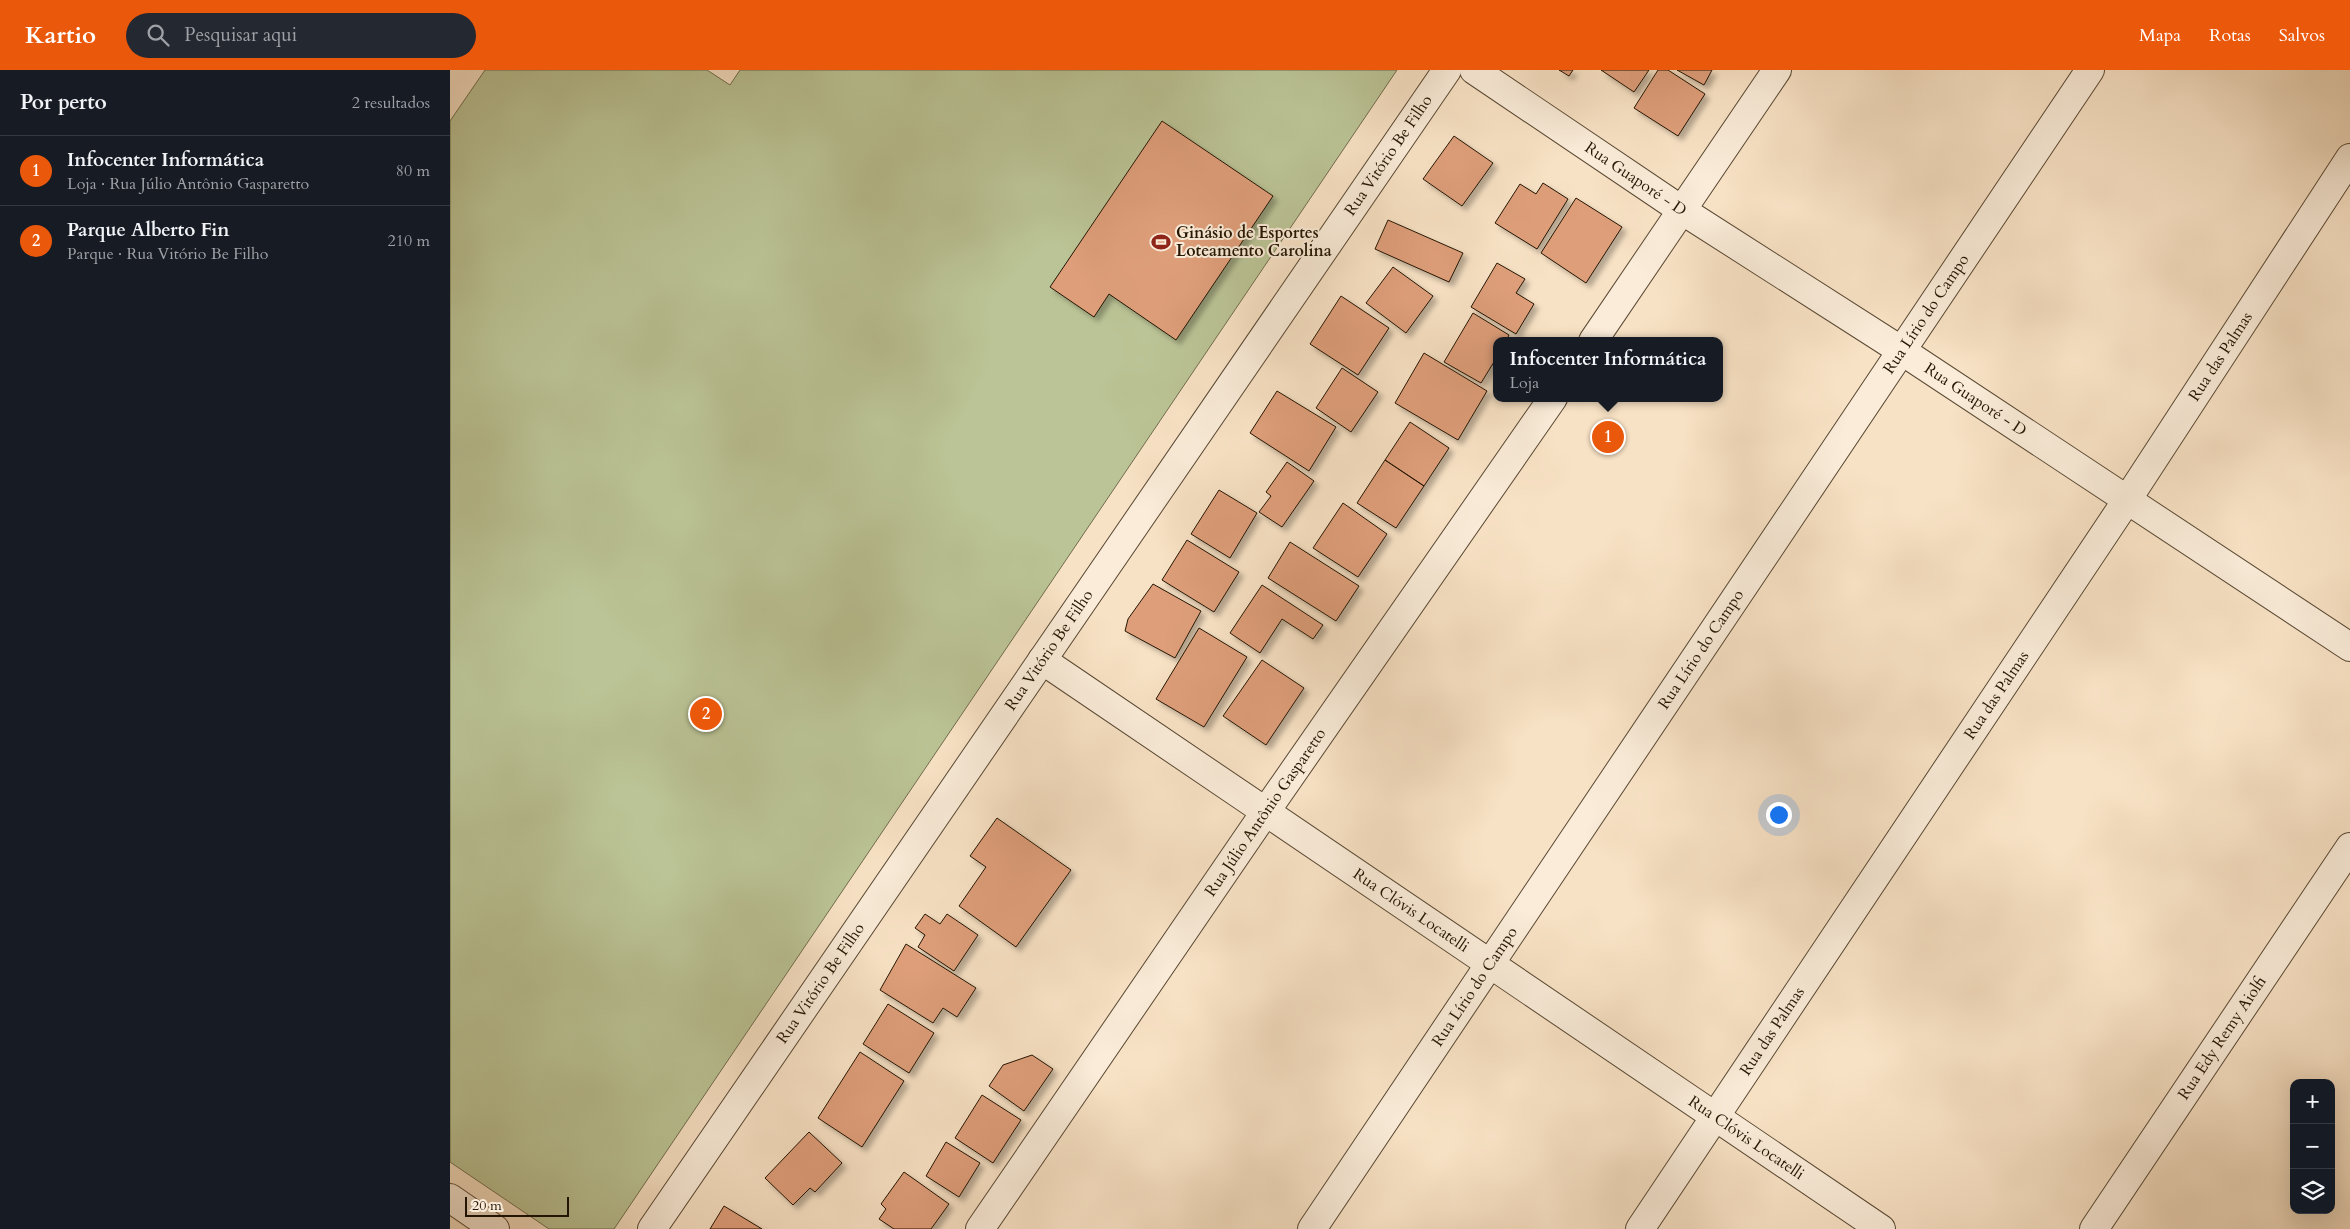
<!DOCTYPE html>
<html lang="pt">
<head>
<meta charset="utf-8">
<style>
	body { margin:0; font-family:Cardo,serif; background:#242831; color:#f1f3f6 }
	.controls { position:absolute; right:15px; bottom:15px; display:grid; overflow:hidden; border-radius:10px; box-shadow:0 5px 20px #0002 }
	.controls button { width:45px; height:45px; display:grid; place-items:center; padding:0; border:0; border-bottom:1px solid #363941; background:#171b24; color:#f1f3f6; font:25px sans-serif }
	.scale { position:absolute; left:15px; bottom:12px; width:104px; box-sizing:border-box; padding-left:5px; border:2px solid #241502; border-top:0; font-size:14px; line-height:18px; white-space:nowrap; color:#241502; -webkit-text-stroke:4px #faecd9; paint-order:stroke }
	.you { position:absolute; left:1328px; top:744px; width:18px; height:18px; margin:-12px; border:4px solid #fff; border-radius:50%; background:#1a73e8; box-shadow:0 0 0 8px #1a73e833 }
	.badge { display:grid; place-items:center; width:32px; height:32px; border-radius:50%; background:#ea580c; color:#fff; font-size:16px; font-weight:700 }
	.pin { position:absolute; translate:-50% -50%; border:2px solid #fff; box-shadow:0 1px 5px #0006 }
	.popup { position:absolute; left:1043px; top:267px; width:230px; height:65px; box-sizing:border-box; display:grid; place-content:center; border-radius:10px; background:#171b24; filter:drop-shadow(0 1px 4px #0005); font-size:16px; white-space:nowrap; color:#9ea1a6 }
	.popup b { font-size:19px; color:#f1f3f6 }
	.popup::after { content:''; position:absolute; left:50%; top:100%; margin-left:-10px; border:10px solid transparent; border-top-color:#171b24 }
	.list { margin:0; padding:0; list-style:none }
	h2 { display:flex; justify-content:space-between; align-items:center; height:65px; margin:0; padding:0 20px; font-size:21px }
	h2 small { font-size:16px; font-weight:400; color:#9ea1a6 }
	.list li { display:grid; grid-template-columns:32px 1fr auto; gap:15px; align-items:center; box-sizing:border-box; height:70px; padding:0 20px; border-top:1px solid #363941 }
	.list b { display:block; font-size:19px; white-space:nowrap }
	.list p { margin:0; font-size:16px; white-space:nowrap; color:#9ea1a6 }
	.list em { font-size:16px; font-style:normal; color:#9ea1a6 }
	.icon { flex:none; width:28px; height:28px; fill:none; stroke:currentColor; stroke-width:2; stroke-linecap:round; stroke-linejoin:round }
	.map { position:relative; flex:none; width:1900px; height:1159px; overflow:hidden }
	header { display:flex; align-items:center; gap:30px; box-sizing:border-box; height:70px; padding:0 25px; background:#ea580c; color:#fff }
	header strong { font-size:24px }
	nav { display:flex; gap:28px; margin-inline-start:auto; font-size:18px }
	.search { width:350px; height:45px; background:#242831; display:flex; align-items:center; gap:12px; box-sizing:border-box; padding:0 18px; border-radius:28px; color:#9ea1a6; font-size:19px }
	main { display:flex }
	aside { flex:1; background:#171b24 }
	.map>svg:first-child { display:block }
</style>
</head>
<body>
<header>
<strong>Kartio</strong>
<div class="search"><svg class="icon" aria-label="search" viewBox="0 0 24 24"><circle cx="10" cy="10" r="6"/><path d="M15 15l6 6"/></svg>Pesquisar aqui</div>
<nav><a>Mapa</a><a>Rotas</a><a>Salvos</a></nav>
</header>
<main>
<aside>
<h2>Por perto<small>2 resultados</small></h2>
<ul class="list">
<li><span class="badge">1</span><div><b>Infocenter Informática</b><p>Loja · Rua Júlio Antônio Gasparetto</p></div><em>80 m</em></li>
<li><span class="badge">2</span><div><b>Parque Alberto Fin</b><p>Parque · Rua Vitório Be Filho</p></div><em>210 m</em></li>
</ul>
</aside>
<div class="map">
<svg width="1900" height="1159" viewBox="0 0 1900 1159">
	<defs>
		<filter id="shadow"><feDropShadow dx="4.5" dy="4.5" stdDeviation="2.5" flood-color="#0004"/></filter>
	</defs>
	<rect width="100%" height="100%" fill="#f8e2c5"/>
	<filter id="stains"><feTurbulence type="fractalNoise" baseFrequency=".004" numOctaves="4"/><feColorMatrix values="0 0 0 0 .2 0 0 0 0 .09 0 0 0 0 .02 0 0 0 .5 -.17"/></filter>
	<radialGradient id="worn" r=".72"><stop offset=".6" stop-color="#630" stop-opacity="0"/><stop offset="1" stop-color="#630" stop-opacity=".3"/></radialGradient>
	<path fill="#bbc496" stroke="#706c4c" d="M35,0H257L280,15L290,0H947L164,1159H99L0,1092V51Z"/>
	<path fill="#de9e7a" stroke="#241502" filter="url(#shadow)" d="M1109,0H1123L1119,6Z
		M1151,0H1199L1184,22Z
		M1208,0H1218L1255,24L1228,66L1184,38Z
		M1227,0H1262L1254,15Z
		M712,51L823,126L726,270L659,224L644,247L600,217Z
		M1004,66L1043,93L1012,136L973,109Z
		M1093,113L1118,129L1087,179L1045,153L1070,114L1086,124Z
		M1126,128L1172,157L1136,213L1091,183Z
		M938,150L1013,183L999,212L925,179Z
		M1047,193L1075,209L1066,223L1084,234L1066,264L1021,237Z
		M943,197L983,226L956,263L916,233Z
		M891,226L939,258L908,305L860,274Z
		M1023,243L1059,265L1056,271H1047V287L1031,313L994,292Z
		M974,283L1037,321L1008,370L945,333Z
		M892,298L928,322L901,362L866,338Z
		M827,321L886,357L859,401L800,363Z
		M960,352L999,378L974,416L935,390Z
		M935,390L974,416L946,458L907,433Z
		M837,392L864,411L832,457L809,442L821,426L816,422Z
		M769,420L807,443L780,488L741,464Z
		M893,433L937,464L908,507L863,478Z
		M737,470L789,502L764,542L712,510Z
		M840,472L909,516L886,551L818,508Z
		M703,514L751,541L725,588L675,561L678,549Z
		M812,515L873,555L863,569L832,549L810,583L780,563Z
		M749,558L797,587L754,657L706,629Z
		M812,590L854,618L816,675L773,646Z
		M547,748L621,800L566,877L509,836L536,797L520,786Z
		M475,844L490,854L497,844L528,865L504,901L468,877L475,865L465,858Z
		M456,874L526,918L507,947L493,938L483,953L430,920Z
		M438,934L484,963L459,1003L413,974Z
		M410,982L454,1011L412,1077L368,1048Z
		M582,985L603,999L574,1041L539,1016L553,995Z
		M532,1025L571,1050L543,1093L505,1068Z
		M359,1062L392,1093L365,1122L360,1118L343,1135L315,1108Z
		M496,1072L530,1093L509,1127L476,1106Z
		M454,1102L499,1134L481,1159H444L429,1149L436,1139L431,1134Z
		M274,1136L312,1159H260Z"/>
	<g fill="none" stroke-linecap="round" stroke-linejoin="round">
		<g stroke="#594833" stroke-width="30">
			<g id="minor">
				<path id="s1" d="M1024,0L1233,141L1452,281L1900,577"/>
				<path d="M1143,271L1327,0"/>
				<path id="s2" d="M592,590L1431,1159"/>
				<path d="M0,1128L45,1159"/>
				<path id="s3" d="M202,1159L997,0"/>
				<path id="s4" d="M530,1159L816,741L1103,328"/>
				<path id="s5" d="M862,1159L1640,0"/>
				<path id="s6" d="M1190,1159L1677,430L1900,88"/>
				<path id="s7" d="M1644,1159L1900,777"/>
			</g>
		</g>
		<use href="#minor" stroke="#faecd9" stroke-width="28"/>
	</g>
	<defs>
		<g id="stadium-bare" transform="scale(1.5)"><path d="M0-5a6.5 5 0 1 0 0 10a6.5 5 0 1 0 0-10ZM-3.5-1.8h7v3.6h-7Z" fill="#8f2418" stroke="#faecd9" stroke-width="2.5" paint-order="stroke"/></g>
	</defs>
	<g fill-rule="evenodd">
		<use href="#stadium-bare" x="711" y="172"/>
	</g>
	<g text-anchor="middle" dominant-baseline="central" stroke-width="4" stroke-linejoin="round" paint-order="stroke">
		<g font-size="16" fill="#241502" stroke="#faecd9">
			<text stroke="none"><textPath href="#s3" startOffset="1302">Rua Vitório Be Filho</textPath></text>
			<text stroke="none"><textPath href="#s1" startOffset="195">Rua Guaporé - D</textPath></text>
			<text stroke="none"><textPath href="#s5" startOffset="1102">Rua Lírio do Campo</textPath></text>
			<text stroke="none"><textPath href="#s6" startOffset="1048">Rua das Palmas</textPath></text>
			<text stroke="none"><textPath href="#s1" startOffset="600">Rua Guaporé - D</textPath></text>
			<text stroke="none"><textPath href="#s5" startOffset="698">Rua Lírio do Campo</textPath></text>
			<text stroke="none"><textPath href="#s3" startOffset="702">Rua Vitório Be Filho</textPath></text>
			<text stroke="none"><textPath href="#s6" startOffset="642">Rua das Palmas</textPath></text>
			<text stroke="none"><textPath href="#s4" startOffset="505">Rua Júlio Antônio Gasparetto</textPath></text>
			<text stroke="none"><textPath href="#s2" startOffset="446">Rua Clóvis Locatelli</textPath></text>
			<text stroke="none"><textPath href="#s3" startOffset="298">Rua Vitório Be Filho</textPath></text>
			<text stroke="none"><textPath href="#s5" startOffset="292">Rua Lírio do Campo</textPath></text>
			<text stroke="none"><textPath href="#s6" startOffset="238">Rua das Palmas</textPath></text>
			<text stroke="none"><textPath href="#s7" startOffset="230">Rua Edy Remy Aiolfi</textPath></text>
			<text stroke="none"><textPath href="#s2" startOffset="851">Rua Clóvis Locatelli</textPath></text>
		</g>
		<g font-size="16" font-weight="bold" fill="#241502" stroke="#faecd9" text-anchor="start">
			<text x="726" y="163">Ginásio de Esportes<tspan x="726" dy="18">Loteamento Carolina</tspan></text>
		</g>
	</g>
	<rect width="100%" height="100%" filter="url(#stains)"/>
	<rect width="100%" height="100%" fill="url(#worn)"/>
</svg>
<div class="controls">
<button>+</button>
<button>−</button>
<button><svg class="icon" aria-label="layers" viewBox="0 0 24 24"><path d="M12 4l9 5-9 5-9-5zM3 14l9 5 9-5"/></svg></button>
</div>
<div class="scale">20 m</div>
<div class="you"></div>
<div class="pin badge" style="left:1158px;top:367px">1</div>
<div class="popup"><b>Infocenter Informática</b>Loja</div>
<div class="pin badge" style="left:256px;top:644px">2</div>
</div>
</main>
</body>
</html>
